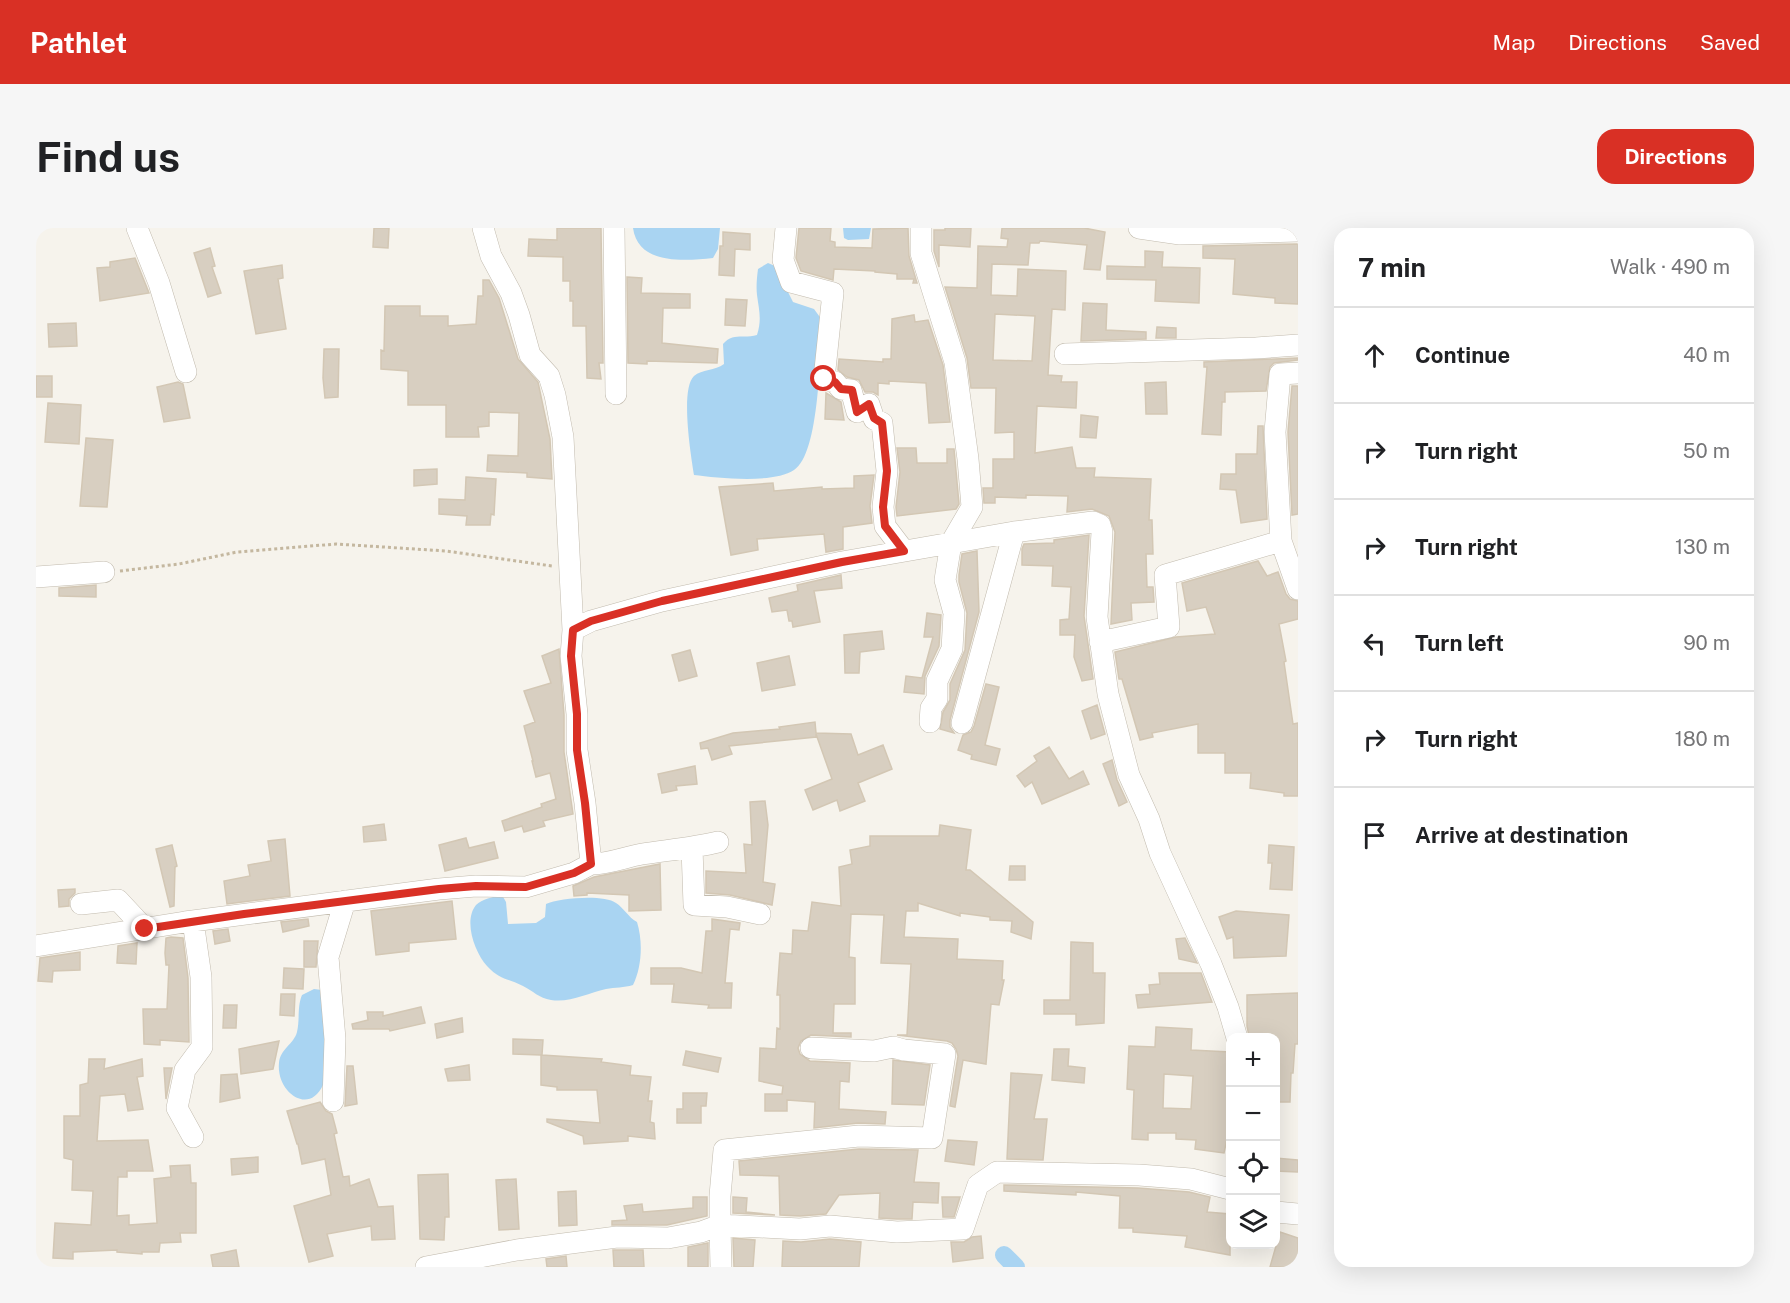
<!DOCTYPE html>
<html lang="en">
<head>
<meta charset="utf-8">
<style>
	body { margin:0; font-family:"Public Sans",sans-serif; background:#f6f6f6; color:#202124 }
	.controls { position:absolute; right:18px; bottom:18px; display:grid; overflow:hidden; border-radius:12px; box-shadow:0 6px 24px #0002 }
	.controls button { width:54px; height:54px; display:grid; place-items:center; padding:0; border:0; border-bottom:2px solid #e0e0e0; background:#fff; color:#202124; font:30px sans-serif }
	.stop { position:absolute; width:18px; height:18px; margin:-14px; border:4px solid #d93025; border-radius:50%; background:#fff }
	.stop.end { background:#d93025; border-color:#fff; box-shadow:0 2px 6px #0008 }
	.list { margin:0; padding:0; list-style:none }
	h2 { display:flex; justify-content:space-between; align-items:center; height:78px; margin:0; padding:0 24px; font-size:26px }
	h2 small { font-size:20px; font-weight:400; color:#757577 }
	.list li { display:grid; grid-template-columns:39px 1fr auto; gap:18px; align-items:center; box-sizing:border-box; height:96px; padding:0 24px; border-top:2px solid #e0e0e0 }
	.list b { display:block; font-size:22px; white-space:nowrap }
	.list em { font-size:20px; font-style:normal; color:#757577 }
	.icon { flex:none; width:33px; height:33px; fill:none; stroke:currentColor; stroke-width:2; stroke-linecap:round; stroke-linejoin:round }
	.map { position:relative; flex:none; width:1262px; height:1039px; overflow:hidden; border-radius:18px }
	header { display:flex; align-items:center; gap:36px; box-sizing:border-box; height:84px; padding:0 30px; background:#d93025; color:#fff }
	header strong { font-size:28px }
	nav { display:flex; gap:33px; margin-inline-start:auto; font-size:21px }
	.intro { display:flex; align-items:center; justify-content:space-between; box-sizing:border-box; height:144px; padding:0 36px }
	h1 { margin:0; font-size:42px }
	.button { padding:15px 27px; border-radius:18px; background:#d93025; color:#fff; font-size:21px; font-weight:700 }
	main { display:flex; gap:36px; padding:0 36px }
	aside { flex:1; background:#fff; border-radius:18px; box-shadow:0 6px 24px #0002 }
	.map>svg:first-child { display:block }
</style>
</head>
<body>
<header>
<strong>Pathlet</strong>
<nav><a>Map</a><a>Directions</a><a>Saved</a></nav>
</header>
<div class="intro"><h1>Find us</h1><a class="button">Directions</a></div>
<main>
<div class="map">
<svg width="1262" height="1039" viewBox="0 0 1262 1039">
	<rect width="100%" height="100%" fill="#f6f3ec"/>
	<path fill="#a9d4f2" d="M597,0H684L682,21L677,30C648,33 602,37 597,0Z
		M807,0H835L833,11L812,12L808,10Z
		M732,35L739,38L757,74L778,81L786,92C784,122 784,226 758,242C737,256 682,250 658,247C655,228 644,161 658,148C666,141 679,143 688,136L687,116C697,104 708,111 721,107C726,92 723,82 721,67C720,58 721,49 722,41Z
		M466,667L470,674L472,696L500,695L509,689L510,676C523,670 568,666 580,675C588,680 592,689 601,694C607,713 606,739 597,757C588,760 579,759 570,761C552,765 534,775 515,772C503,770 497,763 487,758C471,750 464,752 451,738C439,725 427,693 440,677C446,671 457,669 466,667Z
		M278,761L286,762L292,781L287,857C273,888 240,864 243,835C244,821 258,816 261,804C264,791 261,779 266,767Z"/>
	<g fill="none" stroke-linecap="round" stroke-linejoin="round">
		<path stroke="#a9d4f2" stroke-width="18" d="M968,1027L980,1039"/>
	</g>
	<path fill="#d8cfc1" stroke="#d3c7b4" stroke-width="1.5" fill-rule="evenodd" d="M338,0H353L352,20L337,19Z
		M521,0H565L567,135H563L565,151L551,150L550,98H537V73H534V53H527V29L492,28L493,11L521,12Z
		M763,0H795L794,13L799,14V19L836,20L837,1L872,0L873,28L881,55H877L878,51H861V46L839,44V43L798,41L797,52L765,43L760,30Z
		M909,0H935L934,19L903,17V39L898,23V2H909Z
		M966,0H1048L1069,4L1064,42L1048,41L1051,17L1004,13L1003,15H994L992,37L956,36L955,67L981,68L982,41L1030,43L1029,82L1016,81L1012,147L1026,148L1025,154H1041L1040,180L1001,178L999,225L1036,219L1040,240H1059L1058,249L1115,251L1113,292H1116L1117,326H1110L1111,359H1117L1118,374L1095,375L1096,392L1075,396L1079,304L1073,288L1056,281L1031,284L1032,268L990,267V270L959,269V275H948L947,260H957V231H978V204L959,205L960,160H935L931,130L909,59L941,60L942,18L971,19L972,11L965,10ZM959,86L999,88L996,133L957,132Z
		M687,4L714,6V22L699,21L698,48L683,47L684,18H687Z
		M1262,16V76L1239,75V70L1197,66L1199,31L1167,30V18Z
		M174,20L179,38L176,39L185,65L172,69L158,25Z
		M1109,23L1127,24L1126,39L1164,40L1163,75L1119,73L1120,52L1071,51V38L1109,39Z
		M99,30L113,65L64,73L61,40L74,39V34Z
		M246,37L247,50L242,51L250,101L220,106L208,43Z
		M591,49L606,50L605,65L654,66V80H627L626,115L682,121L681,135L611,133V136L592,135Z
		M447,52H453L463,70L482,131L502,154L514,211L516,251L491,249V245L451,243L452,227L482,228L483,185L453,184V198L442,199L443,209H410V177H372V143L345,141V122L348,123L349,78H384V88H412V98L440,96L442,68H447Z
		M690,71L711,72L709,98L689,97Z
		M1047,75L1071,76L1070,102L1110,104V111L1045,113Z
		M878,87L879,94L892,92L907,137L914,194L893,195L890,155L853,153V156L842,155V167L837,164H829L823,152L811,149L802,142L803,131L847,134V131H855L856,91Z
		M40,95L41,118L13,119L12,96Z
		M1121,99L1140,100V110H1120Z
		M288,121H303L302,169L289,170L287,150Z
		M1262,130V132L1238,135L1234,139L1230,163L1189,164V174H1186L1185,207L1166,206L1171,139H1168V134Z
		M0,148H16V169H0Z
		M142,154L147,156L154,190L128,194L121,159Z
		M1130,154L1131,186H1110L1109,155Z
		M1256,158H1262V286L1256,287L1252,204Z
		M790,165L805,174L808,192L789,191Z
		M12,175L45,177L43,216L9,214Z
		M1045,187L1062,189L1060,210L1044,209Z
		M1222,198H1227L1231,291L1205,295L1200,262L1184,261L1185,246H1200V226H1221Z
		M50,210L77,212L71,279L44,278Z
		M861,220H880L881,235H911V221H918L923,276L920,281L861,288L860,279L864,244Z
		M401,241V256L378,258V242Z
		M838,247L834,278L836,295L807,299V321L790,324L788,306L721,311L722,322L695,327L683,259L737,255L738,263L786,259V261L818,260V248Z
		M430,249L460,251L458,287L455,286L454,297H430L431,288L403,286V271L429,272Z
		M1053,307L1048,388L1057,451L1046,453L1038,429L1039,407H1024V392L1033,391L1035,359L1016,358L1017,338L986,337V321L988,316L1018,315V312Z
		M941,323L943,384L914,492V499L918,505L904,501L907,484L914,472V456L929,422L931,385L923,354V347L926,326Z
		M1222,333L1231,348L1242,344L1250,366L1254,371L1262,373V391L1243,396L1250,433L1248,434L1257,496L1262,495V568H1248V565L1214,560L1215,545H1189V525H1162V496L1116,505L1117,509L1104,512L1086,451H1083L1079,424L1140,409L1179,406L1170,379L1151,383L1146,355Z
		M805,347L806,360L778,363L784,394L757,399L756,393H753L751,382L736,384L733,370L762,363L761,357Z
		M60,357V369L23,368V360Z
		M891,385L905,387L903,418L889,448L888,466L868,464L870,448L886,450L897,409H888Z
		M846,403L848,421L824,424L823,445H809L808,407Z
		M523,421L528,487V524L537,586L507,593L509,598L488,604L486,598L469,603L466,593L506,579L505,576L520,571L514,545L500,549L496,533H497L488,498L499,494L488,463L515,455L506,428Z
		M654,422L661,448L643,453L636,427Z
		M753,428L759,457L726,463L721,435Z
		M950,456L963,459L949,517L964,521L960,537L935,531L936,527L922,522L927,507L935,504L938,498Z
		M1061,477L1069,506L1055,511L1046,483Z
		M779,494L780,505L815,506L822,527L847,517L856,541L822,555L829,573L804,583L801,572L777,582L769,562L796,551L780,506V509L693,518L696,526L676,532L672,520L665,521L664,515L697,505L744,501L743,499Z
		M1013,519L1033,551L1047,543L1053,556L1006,576L996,554L989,559L981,548L1001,533L998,528Z
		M1076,532L1081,552L1091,574L1083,578L1067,536Z
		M659,538L661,556L640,558L641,562L626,565L622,546Z
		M729,573L732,597L727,654L739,656L736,677L694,667L670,665V643L710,645L708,616L716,617L714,574Z
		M348,596L350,612L328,614L327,599Z
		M904,597L935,602L930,642H934L997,694L995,711L975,704L976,693L954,692V689L924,685V688L882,675V683H870L868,709L922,711L921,731L967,733L966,752H968L963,777L955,776L950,836L927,832L919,879L914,878L922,828L920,821L916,815L911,813L861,807H871L875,736L845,735L848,687L815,686L813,729L819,730V776H798L797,805H815V809L775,807L765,813L762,820L764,826L774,833L814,835L813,854L804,853L803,881L850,884L849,896L822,895L778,900L779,874L751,872V883H729V866H746L747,858L723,853L724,820L740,821L741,800L744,801V767H741L744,725L756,726L757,702L772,703L776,674L805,678L803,639L816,636L814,622L834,618V608H903Z
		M430,610L433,620L458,614L462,630L409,643L403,617Z
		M249,611L254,668L191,676L188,653L214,648L212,637L235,633L232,613Z
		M136,617L141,638L139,639L138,678L134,679L120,621Z
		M1233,617L1258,619L1256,662L1234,661L1236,635H1232Z
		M624,636L625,682L593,683V667L551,665V667L538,668L537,658L558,649Z
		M974,638H989V652H973Z
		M39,661V665L33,671V678L23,679L22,662Z
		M416,673L420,711L373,715V723L340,727L335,683Z
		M1200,683L1253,687L1250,728L1198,730L1197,709L1191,711L1183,689Z
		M272,691L273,698L247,704L245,694Z
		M676,691L704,695L703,702L694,701L689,755H696L695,780H672L673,777L636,774L638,756H615V740H645L666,745L670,703H676Z
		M192,701L194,713L179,716L177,703Z
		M135,709L147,710L152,750L153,814L124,812V817L108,816L107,781H131L133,737H130L129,725L130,710Z
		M1149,710L1161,735L1143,731L1140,711Z
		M268,713H282L280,739H268Z
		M1035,714L1057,715V745H1069L1068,795L1040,797V786H1008V772H1034Z
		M101,715L100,736L81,735L82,718Z
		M44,724V742L17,743L16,754L2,753L4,730Z
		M248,740L268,741L267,761L247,760Z
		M1123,745H1165L1176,774L1102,780L1100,767L1114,766L1113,757L1124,756Z
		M1262,765V816H1259L1257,845H1255L1254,874H1239V809L1213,808L1211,798V767Z
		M245,766H259L258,788L244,787Z
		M188,777H201L200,800H187Z
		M385,779L389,795L354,803L353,801H317L316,796L332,792L331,784H347V788Z
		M426,790L427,804L401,810L399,796Z
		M1120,799L1156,801L1155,822L1194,824V911H1191L1188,925L1159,921L1160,912L1140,911V905H1112V912L1096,911L1098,862L1091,861L1093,818L1119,819ZM1128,846L1157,848L1155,881L1127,880Z
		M477,811L507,812L506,827L566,831L565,834L595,838L594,847L615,849L612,873H616L614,894L618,895L619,911L592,908V913L548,916L547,908L511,894V891L564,895L561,862H521V859L505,857V827L477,826Z
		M243,813L237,841L205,846L203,821Z
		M1018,821H1033L1032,838L1049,840L1048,855L1016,852Z
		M650,823L685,830L682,844L647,837Z
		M53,831H69L68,841L106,831L107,848L101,849L107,881L92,883L89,866L64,868L61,913L112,912L117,943H91V949H82L81,988L93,987V997L121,995L118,951L135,949L134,938L154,937L155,955H160V1005H144L145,1014L124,1015L123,1024H106V1026L81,1024V1022L37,1024V1031L17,1030L19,995L55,997L57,963L36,962L37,932L28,930V888H44V857L52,855Z
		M857,832L894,837L888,877L856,876Z
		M433,837L434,852L412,853L409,841Z
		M311,838H317L321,876L309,878Z
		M128,840H136L130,871Z
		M975,845L1006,847L998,891H1011L1007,932L971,931Z
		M201,846L204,870L184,874L185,847Z
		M647,865H671L670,878H665V895H641V881H647Z
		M284,874L290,883L296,886L301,905L298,906L307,949L313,948L314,958L333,951L342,979L357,978L359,1011L336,1012L335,998L291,1006L297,1028L273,1034L258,978L295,967L289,931L266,936L262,916H261L251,883Z
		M912,912L941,914L938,937L909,933Z
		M823,921L882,922L878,954L903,955L902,975L877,974L876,991H861L843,990L844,965L803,967L790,986L764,988L744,987L743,948L704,947L703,933Z
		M222,929V944L196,947L195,931Z
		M1239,930L1262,932V944L1239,943Z
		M412,946L413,989H409L408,1012L384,1011L382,947Z
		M480,951L483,1001L463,1002L460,952Z
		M968,957L1102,960L1153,964L1174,969L1171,984L1194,986V1027L1149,1019L1151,1008L1097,1004V1000H1083L1084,968L1040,964V967L968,963Z
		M540,963L541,997L523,998L522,964Z
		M657,969H671V988L631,997H576V993L591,992L588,978L606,976L607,984L657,980Z
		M697,969L711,970L710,984L739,987L697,985Z
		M906,969H924L918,989H907Z
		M1244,1004L1262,1010V1039H1234Z
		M945,1008L947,1030L917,1034L915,1014H928L936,1009Z
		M697,1010L719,1012L717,1039H698Z
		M794,1011L825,1014L823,1039H746L747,1013L765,1014Z
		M672,1015V1039H652V1019Z
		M200,1022L203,1039H177L175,1027Z
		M577,1022H607L608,1039H578Z
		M530,1028L531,1039H511L510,1031Z"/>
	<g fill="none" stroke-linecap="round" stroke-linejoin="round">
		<g stroke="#c2bbae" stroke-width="22">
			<path id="minor" d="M101,0L123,55L150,144
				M447,0L455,28L475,65L483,87L494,127L513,148L519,167L527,209L537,402
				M578,0L580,166
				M750,0L747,32L755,54L797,65L788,151L799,154L805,161L815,162L821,184L833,176L838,191L846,195L851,243L847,279L849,298L868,323
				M885,0V25L919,134L932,231L936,279L915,315L909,352L918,385L916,421L901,453V471L895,480L894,494
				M1103,0L1144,6L1262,3
				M1029,126L1220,120L1262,117
				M1245,313L1262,361
				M0,349L68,344
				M1064,414L1133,399L1129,347L1245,313L1239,204L1244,146L1262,145
				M926,495L978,304
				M656,620L658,677L691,679L724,686
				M555,636C573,636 589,629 606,626C632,622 657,620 682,614
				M45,676L82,672L109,701
				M0,718L149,694L403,661L440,658L490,659L538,645L555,636L549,575L541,522V486L535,428L537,402L555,393L626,373L806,334L978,304L1057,294L1064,297L1066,304L1061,389L1072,466L1093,547L1113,591L1124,625L1175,736L1192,779L1201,810
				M297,873L299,811L292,729L309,673
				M157,909L141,880L149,842L166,819L165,749L157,693
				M1240,984L1262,986
				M390,1039L481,1022L581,1009L632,1010L665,1004L684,997V968L688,922L823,908L896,910L909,826L868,822L857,819L838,823L775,820
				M685,1039L684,997L764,1001L794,998L861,1004L927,1001L942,957L961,944L1103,947L1155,951L1194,961"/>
		</g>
		<path stroke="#c4b79f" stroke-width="3" stroke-dasharray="3 3" stroke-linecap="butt" d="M84,343L143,336L201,324L300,316L410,323L516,338"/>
		<use href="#minor" stroke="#fff" stroke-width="21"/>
	</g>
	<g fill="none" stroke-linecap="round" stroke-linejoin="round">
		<path stroke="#d93025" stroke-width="8" d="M109,701L208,686L403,661L440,658L490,659L538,645L555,636L549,575L541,522V486L535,428L537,402L555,393L626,373L806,334L868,323L849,298L847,279L851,243L846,195L838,190L833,176L821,184L816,162L805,161L799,154L788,151"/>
	</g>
</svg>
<div class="controls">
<button>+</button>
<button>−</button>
<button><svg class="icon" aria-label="locate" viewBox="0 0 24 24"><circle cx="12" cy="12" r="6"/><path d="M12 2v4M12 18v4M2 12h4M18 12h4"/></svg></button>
<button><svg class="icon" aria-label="layers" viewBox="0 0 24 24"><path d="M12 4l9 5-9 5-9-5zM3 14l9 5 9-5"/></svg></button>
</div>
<div class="stop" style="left:788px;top:151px"></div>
<div class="stop end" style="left:109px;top:701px"></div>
</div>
<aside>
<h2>7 min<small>Walk · 490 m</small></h2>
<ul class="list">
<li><svg class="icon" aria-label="ahead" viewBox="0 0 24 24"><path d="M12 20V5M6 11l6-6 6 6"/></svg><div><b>Continue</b></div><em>40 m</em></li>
<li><svg class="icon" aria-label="right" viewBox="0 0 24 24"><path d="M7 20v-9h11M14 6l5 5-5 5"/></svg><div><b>Turn right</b></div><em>50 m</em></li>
<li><svg class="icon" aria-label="right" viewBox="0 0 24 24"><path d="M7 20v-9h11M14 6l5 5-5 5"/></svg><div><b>Turn right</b></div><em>130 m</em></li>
<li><svg class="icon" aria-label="left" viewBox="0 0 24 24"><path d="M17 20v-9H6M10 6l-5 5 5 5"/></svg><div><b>Turn left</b></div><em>90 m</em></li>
<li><svg class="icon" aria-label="right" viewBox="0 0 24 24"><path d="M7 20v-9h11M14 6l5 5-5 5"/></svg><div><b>Turn right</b></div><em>180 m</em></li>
<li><svg class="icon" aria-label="arrive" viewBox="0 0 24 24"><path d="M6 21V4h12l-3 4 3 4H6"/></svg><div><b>Arrive at destination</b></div></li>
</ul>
</aside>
</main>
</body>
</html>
